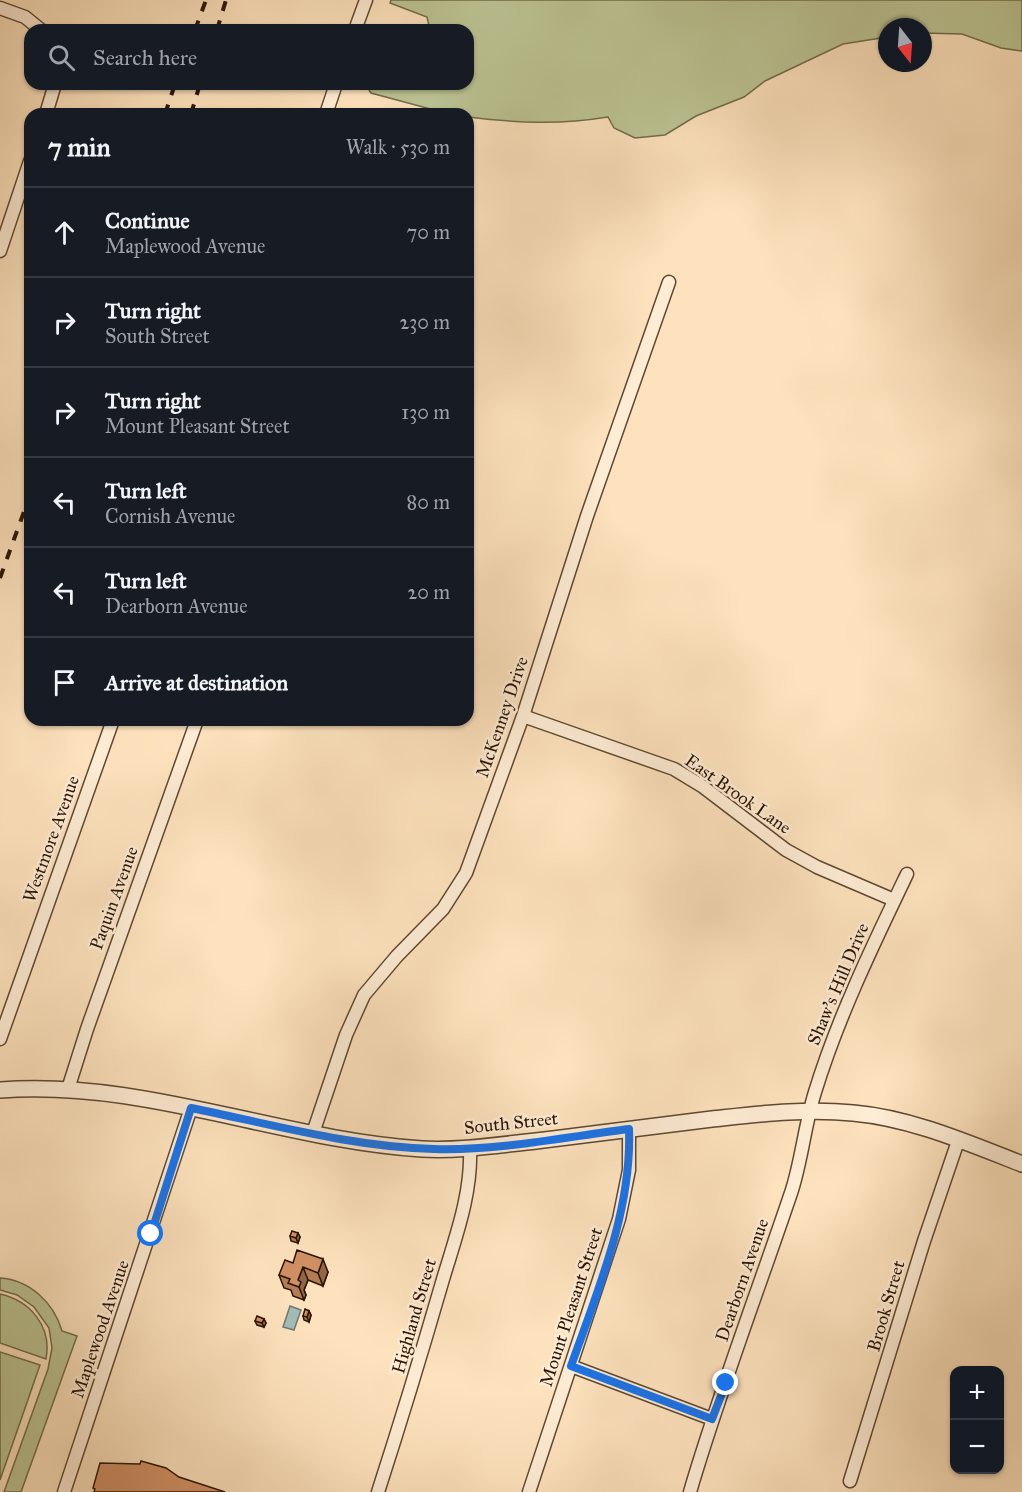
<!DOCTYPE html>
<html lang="en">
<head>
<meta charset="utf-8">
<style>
	body { margin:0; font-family:"IM FELL Great Primer",serif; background:#20242c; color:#f1f3f6 }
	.controls { position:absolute; right:18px; bottom:18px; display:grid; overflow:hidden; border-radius:12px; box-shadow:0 2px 4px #0004 }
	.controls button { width:54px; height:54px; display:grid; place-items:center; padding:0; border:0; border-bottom:2px solid #363941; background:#171b24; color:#f1f3f6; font:30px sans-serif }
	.compass { position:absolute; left:878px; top:18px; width:54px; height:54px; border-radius:50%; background:#171b24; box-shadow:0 2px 4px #0004; rotate:163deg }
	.stop { position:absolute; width:18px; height:18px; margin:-14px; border:4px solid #1a73e8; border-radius:50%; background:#fff }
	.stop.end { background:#1a73e8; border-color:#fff; box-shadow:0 2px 6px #0008 }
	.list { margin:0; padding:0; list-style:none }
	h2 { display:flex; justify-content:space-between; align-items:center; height:78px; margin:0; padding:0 24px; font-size:26px }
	h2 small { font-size:20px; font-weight:400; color:#9ea1a6 }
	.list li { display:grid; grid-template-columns:39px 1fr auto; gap:18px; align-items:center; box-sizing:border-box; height:90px; padding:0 24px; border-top:2px solid #363941 }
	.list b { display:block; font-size:22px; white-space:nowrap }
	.list p { margin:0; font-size:20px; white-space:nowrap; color:#9ea1a6 }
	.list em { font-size:20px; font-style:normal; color:#9ea1a6 }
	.icon { flex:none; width:33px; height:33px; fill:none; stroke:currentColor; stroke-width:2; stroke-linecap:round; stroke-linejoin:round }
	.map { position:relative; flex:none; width:1022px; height:1492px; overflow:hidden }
	.search { position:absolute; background:#171b24; box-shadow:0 2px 4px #0004; left:24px; top:24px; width:450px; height:66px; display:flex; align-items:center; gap:15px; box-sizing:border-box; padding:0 21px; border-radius:18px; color:#9ea1a6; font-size:22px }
	.panel { position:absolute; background:#171b24; box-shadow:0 2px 4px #0004; left:24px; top:108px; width:450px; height:618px; border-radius:18px }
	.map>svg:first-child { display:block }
</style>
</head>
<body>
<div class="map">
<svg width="1022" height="1492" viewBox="0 0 1022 1492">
	<rect width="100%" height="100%" fill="#fde2bd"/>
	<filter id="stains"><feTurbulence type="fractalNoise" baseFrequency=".00333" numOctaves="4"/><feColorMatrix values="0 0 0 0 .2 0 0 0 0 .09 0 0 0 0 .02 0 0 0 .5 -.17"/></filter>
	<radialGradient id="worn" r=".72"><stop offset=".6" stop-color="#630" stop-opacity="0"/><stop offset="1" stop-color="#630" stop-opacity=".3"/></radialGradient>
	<path fill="#bcc494" stroke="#726c4b" stroke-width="1.5" d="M391,0H1022V51L1001,48L962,34L923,33V27H887V37L843,44L765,81L744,97L696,116L665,135L635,138L614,128L608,117C559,125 518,123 468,117V114H449L371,93L365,84H468V30H430L427,17L390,3Z
		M0,1278C30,1280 54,1303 62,1331L77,1336L21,1492H4L48,1369L52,1348L49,1328L34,1307L17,1295L0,1290Z
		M0,1294C31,1301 52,1327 46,1359L0,1343Z
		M0,1352L40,1365L0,1480Z"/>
	<path fill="#a1bcb8" stroke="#71796f" stroke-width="1.5" d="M290,1306L301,1310L294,1330L283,1327Z"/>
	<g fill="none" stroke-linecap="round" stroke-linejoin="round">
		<g stroke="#5e4831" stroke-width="15">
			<path id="minor" d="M0,8L25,17L41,30
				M355,30L366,0
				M46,114L55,84
				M326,114L336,84
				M0,251L30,161
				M523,716L674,769L702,786L786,850L817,867L894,900
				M0,1039L113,720
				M68,1089L87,1029L197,720
				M313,1133L346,1035L364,995L397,956L443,909L466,873L523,716L587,516L669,282
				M571,1366L712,1419
				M850,1481L924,1241L958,1141
				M64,1492L191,1108
				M378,1492C400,1424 421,1355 441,1286C454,1241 472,1196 470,1148
				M529,1492L619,1219L629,1170V1129
				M690,1492C720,1390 758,1291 792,1190C802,1158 805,1124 815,1092C838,1017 873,945 907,874"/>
		</g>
		<g stroke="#5e4831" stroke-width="18">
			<path id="tertiary" d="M0,1090C144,1079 280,1140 422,1149C460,1151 498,1145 536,1141C595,1134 654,1126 712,1119C759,1114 806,1108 853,1113C911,1118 968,1143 1022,1164"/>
		</g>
		<use href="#minor" stroke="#feecd4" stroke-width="12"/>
		<use href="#tertiary" stroke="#feecd4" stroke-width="15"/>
		<path stroke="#291402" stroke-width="4" stroke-dasharray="10 10" stroke-linecap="butt" d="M195,30L206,0
			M217,30L226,0
			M165,114L175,84
			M191,114L200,84
			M0,578L30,495"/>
	</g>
	<path fill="#b37c56" stroke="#291402" stroke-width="1.5" d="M298,1233L300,1237L298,1243L291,1241L290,1236Z
		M293,1263L328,1272L323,1286L308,1280L304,1290L306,1295L304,1300L293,1296L291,1290L284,1288L279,1275Z
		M309,1311L311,1315L309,1322L304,1320L303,1316Z
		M264,1319L266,1323L264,1327L257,1325L255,1321Z"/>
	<path fill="#926546" stroke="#291402" stroke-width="1.5" d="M298,1233L300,1237L298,1243L296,1238Z
		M323,1259L328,1272L323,1286L318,1273Z
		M303,1267L308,1280L304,1290L306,1295L304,1300L299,1287L298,1280Z
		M309,1311L311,1315L309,1322L307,1317Z
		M264,1319L266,1323L264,1327L262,1323Z"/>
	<path fill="#d09064" stroke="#291402" stroke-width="1.5" d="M292,1231L298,1233L296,1238L290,1236Z
		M297,1250L323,1259L318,1273L303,1267L298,1280L301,1282L299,1287L288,1283L290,1279L279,1275L285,1260L293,1263Z
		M305,1309L309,1311L307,1317L303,1316Z
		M257,1316L264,1319L262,1323L255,1321Z
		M141,1461L166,1468L179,1477L225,1492H94L95,1489L93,1488L100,1463L140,1464Z"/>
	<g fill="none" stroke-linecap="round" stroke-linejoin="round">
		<path stroke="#1a73e8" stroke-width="8" d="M151,1234L191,1108C271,1124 352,1147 434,1149C498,1151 565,1137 629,1129C632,1210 598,1290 571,1366L712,1419L726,1383"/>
	</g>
	<g text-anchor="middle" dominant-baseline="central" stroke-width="5" stroke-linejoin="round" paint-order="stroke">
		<g font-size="18" fill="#291402" stroke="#feecd4">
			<text transform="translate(502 717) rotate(-71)">McKenney Drive</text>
			<text transform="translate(738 794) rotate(35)">East Brook Lane</text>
			<text transform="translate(51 839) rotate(-70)">Westmore Avenue</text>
			<text transform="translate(114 898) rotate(-70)">Paquin Avenue</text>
			<text transform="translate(838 984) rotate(-67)">Shaw's Hill Drive</text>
			<text transform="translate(511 1123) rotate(-6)">South Street</text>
			<text transform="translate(742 1280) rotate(-71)">Dearborn Avenue</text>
			<text transform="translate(886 1306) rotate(-74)">Brook Street</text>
			<text transform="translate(571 1307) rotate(-72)">Mount Pleasant Street</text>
			<text transform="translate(414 1316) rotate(-74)">Highland Street</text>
			<text transform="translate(100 1329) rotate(-71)">Maplewood Avenue</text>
		</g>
	</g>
	<rect width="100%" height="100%" filter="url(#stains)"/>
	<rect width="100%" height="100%" fill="url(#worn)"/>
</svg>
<div class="controls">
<button>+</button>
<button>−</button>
</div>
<svg class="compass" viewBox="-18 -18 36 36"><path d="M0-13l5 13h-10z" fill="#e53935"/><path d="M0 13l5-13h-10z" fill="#9ea1a6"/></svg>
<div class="stop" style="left:151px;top:1234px"></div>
<div class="stop end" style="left:726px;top:1383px"></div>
<div class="search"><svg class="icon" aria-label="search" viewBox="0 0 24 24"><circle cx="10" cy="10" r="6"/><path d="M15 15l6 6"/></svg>Search here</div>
<section class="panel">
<h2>7 min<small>Walk · 530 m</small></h2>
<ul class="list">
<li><svg class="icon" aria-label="ahead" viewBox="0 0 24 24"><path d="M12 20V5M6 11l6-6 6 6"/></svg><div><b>Continue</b><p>Maplewood Avenue</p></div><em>70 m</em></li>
<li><svg class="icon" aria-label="right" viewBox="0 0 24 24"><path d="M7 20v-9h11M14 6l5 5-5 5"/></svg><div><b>Turn right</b><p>South Street</p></div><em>230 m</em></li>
<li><svg class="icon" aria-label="right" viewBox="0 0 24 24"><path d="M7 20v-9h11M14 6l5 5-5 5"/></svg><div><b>Turn right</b><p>Mount Pleasant Street</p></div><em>130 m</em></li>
<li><svg class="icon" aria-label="left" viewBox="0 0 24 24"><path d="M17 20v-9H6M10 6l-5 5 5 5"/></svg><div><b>Turn left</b><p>Cornish Avenue</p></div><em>80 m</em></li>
<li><svg class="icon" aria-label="left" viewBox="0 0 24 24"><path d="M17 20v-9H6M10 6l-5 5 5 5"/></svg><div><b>Turn left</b><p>Dearborn Avenue</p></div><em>20 m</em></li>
<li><svg class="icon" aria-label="arrive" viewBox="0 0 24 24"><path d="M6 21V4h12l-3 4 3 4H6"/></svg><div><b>Arrive at destination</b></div></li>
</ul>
</section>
</div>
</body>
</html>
